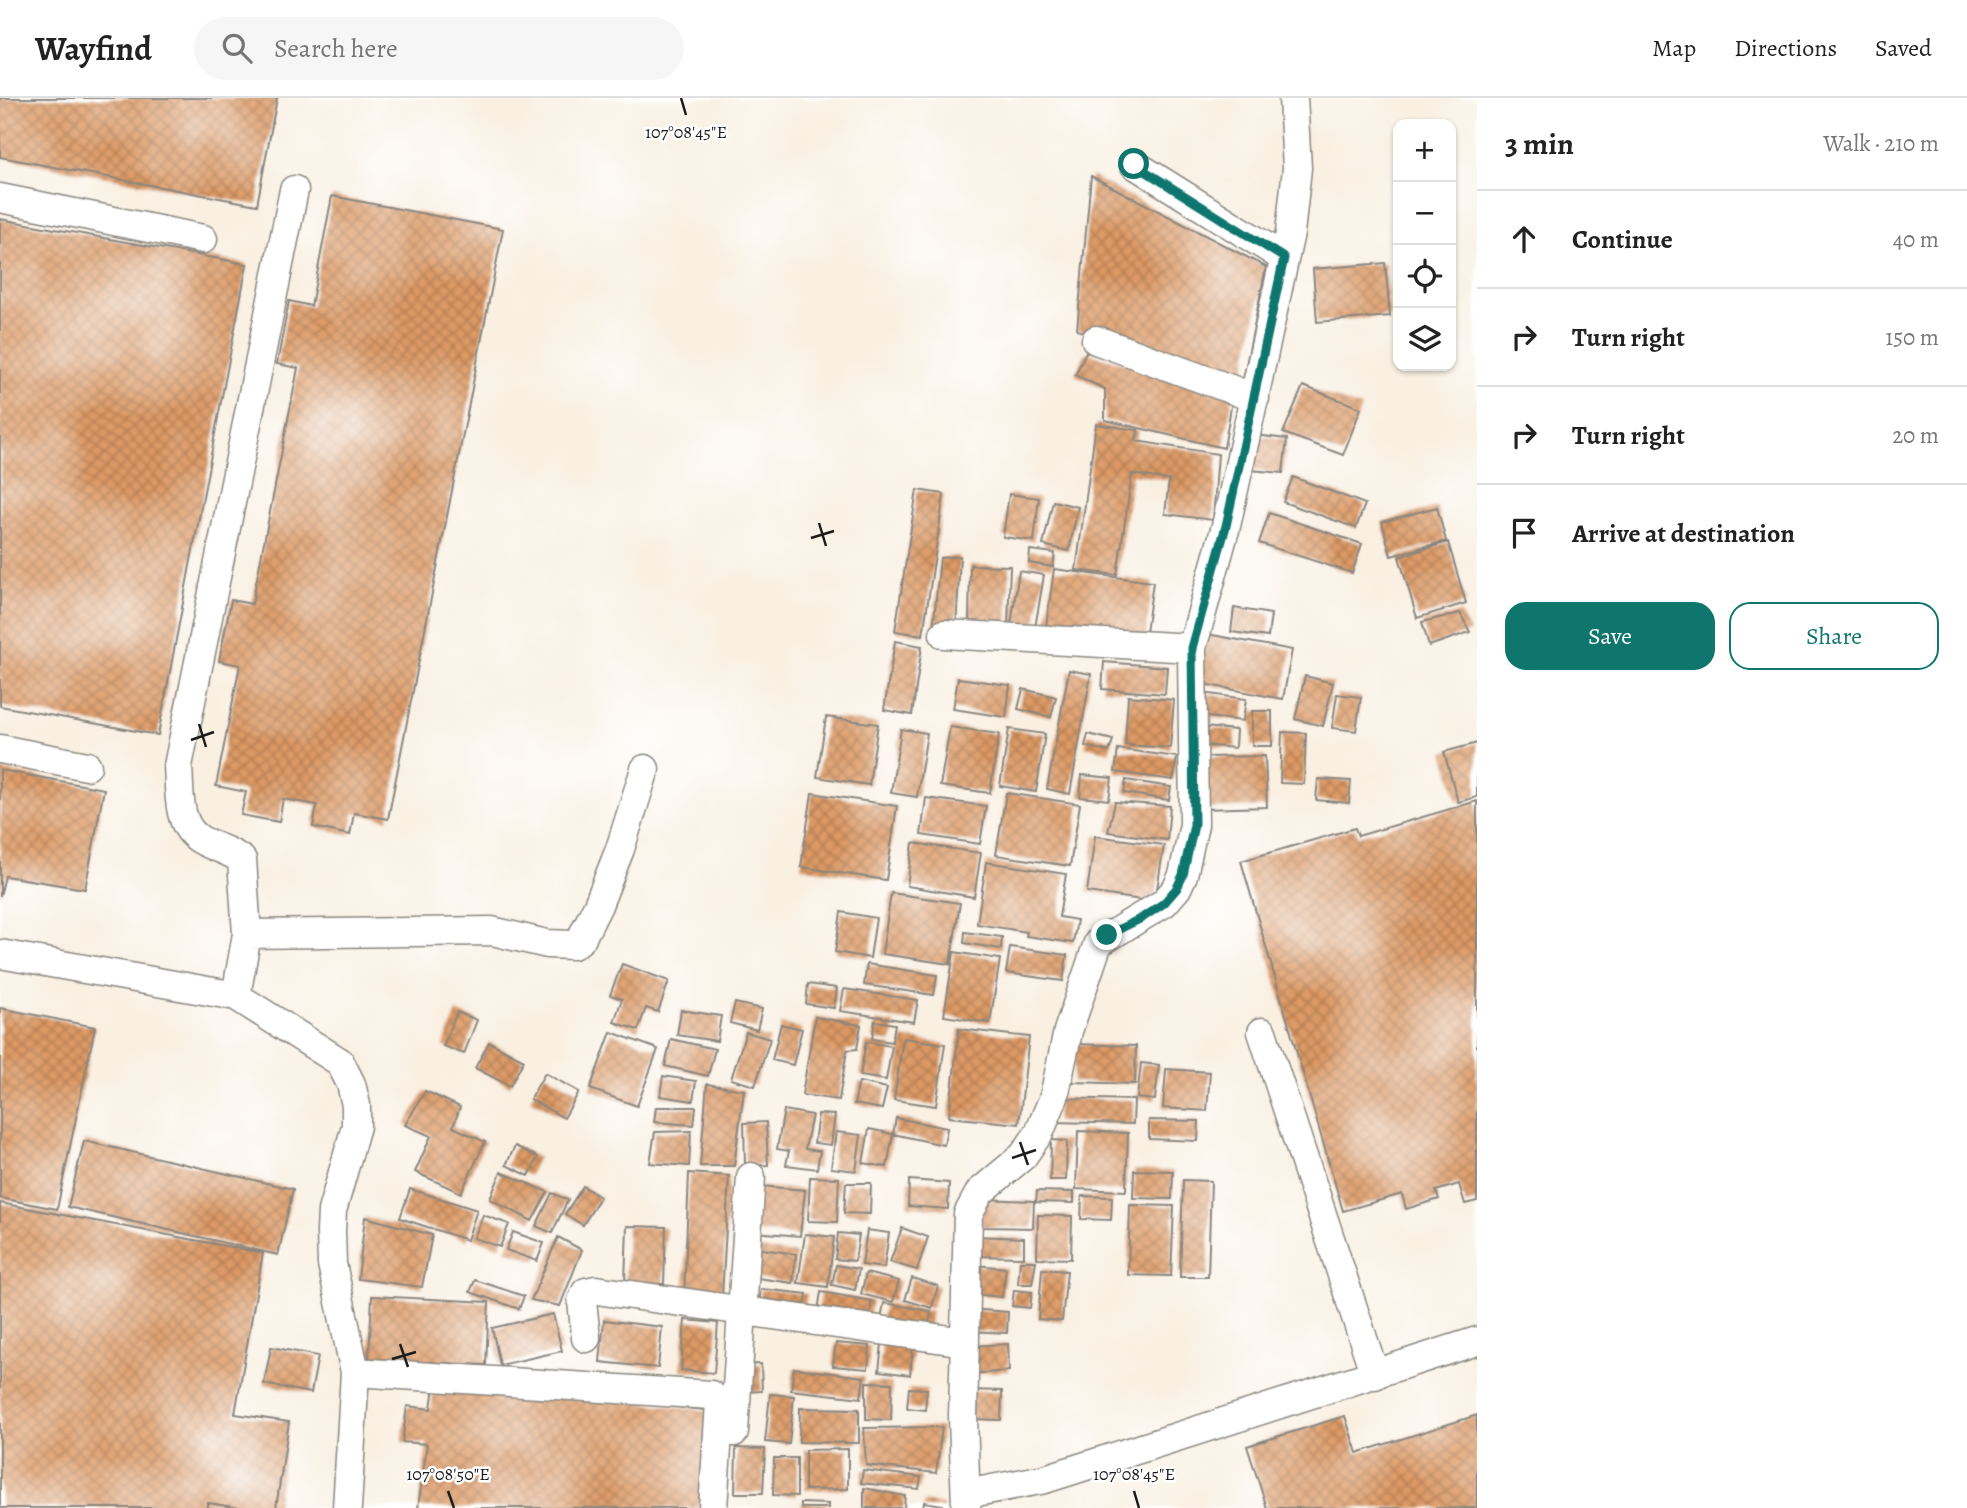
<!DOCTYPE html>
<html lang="en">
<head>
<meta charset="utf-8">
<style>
	body { margin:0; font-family:Alegreya,serif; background:#f6f6f6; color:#222 }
	.controls { position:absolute; right:21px; top:21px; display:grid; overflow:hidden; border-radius:14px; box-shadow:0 2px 5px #0004 }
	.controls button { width:63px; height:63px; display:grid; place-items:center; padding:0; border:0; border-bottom:2px solid #e0e0e0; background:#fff; color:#222; font:35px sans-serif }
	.stop { position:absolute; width:21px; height:21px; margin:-16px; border:5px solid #0f766e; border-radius:50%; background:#fff }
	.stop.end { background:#0f766e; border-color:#fff; box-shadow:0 2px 7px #0008 }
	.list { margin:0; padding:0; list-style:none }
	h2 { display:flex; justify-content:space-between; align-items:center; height:91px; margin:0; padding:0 28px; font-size:30px }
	h2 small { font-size:23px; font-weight:400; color:#767676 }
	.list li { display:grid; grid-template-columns:46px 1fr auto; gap:21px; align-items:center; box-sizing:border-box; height:98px; padding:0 28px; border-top:2px solid #e0e0e0 }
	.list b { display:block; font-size:26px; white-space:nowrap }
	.list em { font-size:23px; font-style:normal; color:#767676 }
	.actions { display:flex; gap:14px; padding:21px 28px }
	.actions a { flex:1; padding:16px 0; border:2px solid #0f766e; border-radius:21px; text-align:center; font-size:24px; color:#0f766e }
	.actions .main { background:#0f766e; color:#fff }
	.icon { flex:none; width:38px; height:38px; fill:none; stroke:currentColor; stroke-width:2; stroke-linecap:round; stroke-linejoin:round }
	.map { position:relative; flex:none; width:1477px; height:1410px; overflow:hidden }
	header { display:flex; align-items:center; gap:42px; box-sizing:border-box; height:98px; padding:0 35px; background:#fff; border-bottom:2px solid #e0e0e0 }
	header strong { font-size:33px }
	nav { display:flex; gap:38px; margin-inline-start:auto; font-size:24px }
	.search { width:490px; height:63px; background:#f6f6f6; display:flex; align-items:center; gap:18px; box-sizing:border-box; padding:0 24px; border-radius:38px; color:#767676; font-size:26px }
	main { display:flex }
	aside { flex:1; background:#fff }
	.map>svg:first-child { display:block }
</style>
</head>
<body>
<header>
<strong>Wayfind</strong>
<div class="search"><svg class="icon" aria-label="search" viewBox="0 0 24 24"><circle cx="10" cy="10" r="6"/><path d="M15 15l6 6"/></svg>Search here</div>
<nav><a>Map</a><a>Directions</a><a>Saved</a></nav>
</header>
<main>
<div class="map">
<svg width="1477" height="1410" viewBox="0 0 1477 1410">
	<defs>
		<pattern id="building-cross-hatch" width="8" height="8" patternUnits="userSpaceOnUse" patternTransform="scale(1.75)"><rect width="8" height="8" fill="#dd9a65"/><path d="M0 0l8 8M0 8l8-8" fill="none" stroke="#b27d52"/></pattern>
	</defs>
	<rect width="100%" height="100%" fill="#fff"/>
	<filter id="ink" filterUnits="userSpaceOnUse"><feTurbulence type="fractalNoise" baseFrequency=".0143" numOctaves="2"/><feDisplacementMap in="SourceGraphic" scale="14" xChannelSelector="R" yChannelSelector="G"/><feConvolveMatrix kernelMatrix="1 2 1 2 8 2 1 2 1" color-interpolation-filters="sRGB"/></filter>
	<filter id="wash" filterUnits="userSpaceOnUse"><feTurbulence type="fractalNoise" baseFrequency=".00686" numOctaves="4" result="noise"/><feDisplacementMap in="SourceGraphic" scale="28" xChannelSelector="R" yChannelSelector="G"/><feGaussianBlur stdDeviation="1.57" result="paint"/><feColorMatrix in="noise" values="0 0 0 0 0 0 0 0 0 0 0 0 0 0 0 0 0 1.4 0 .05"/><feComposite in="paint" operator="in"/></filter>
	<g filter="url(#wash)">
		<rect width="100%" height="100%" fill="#f9f0e2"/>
		<g id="blocks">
			<path fill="url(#building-cross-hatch)" d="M0,0H277L257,107L0,59Z
				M1091,78L1266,169L1243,282L1077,232Z
				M332,98L503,131L388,721L354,715L350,737L313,729L317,707L283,701L279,724L241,717L246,694L216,688L240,567L219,563L231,502L252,506L298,270L277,266L289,203L311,208Z
				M0,121L247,166L158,637L0,608Z
				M1385,165L1390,218L1317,224L1313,171Z
				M1086,254L1233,297L1224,350L1105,322V291L1075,277Z
				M1303,288L1361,310L1343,357L1283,335Z
				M1096,326L1138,332L1136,343L1218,356L1213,422L1165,416L1169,382L1132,376L1117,477L1076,472Z
				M1255,337L1287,341L1283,375L1251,372Z
				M1293,379L1365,406L1356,430L1283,404Z
				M917,392L944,396L923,537L895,533Z
				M1009,396L1039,400L1034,443L1003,439Z
				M1053,403L1078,409L1069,453L1043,447Z
				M1437,409L1446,443L1391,458L1382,424Z
				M1269,415L1362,446L1352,475L1259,445Z
				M1448,444L1466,505L1417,520L1399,459Z
				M1030,452L1055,455L1053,469L1029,465Z
				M960,458L956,533L933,532L940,460Z
				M970,467L1010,468L1008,529L969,528Z
				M1054,471L1153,484L1145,542L1046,529Z
				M1019,473L1044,477L1034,536L1010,533Z
				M1234,510L1271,516L1268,539L1231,534Z
				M1460,515L1470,534L1429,548L1422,524Z
				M1207,536L1292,552L1283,601L1198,585Z
				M895,543L922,548L912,617L884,612Z
				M1104,564L1167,569L1165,596L1102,591Z
				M1069,572L1091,576L1070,696L1047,691Z
				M1305,578L1333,585L1323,628L1295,621Z
				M958,580L1010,587L1006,619L953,611Z
				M1023,591L1056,599L1051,619L1018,611Z
				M1202,595L1246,601L1243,623L1199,618Z
				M1337,596L1361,599L1356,633L1332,630Z
				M1128,598L1174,602L1170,650L1125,647Z
				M1252,613H1272V648H1252Z
				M826,619L878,626L869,687L817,679Z
				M950,629L999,636L990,695L940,688Z
				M1203,629L1236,632L1235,650L1201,647Z
				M901,631L927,635L917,699L891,695Z
				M1009,631L1045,636L1036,694L1000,688Z
				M1282,634L1306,635L1304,686L1280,685Z
				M1088,636L1113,642L1109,654L1085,648Z
				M1477,645V699L1458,704L1444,654Z
				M1118,651L1177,659L1173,682L1115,674Z
				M1265,658L1267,709L1204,711L1202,659Z
				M0,672L104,691L85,791L5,778L0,798Z
				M1082,677L1112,680L1109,702L1080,699Z
				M1318,681L1351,683L1349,705L1316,702Z
				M1126,682L1171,689L1169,702L1124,695Z
				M812,695L897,708L886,782L801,769Z
				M1006,695L1080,706L1070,768L996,757Z
				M926,700L986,708L980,746L921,737Z
				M1477,703V1103L1465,1106L1459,1086L1436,1093L1439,1101L1406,1111L1402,1096L1343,1113L1241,763L1355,730L1358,738Z
				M1115,704L1170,708L1167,742L1108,734Z
				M1095,738L1164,747L1155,804L1087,794Z
				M913,745L981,755L974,799L907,788Z
				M986,764L1066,776L1059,819L1077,822L1073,845L1026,838L1027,834L977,826Z
				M891,795L960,805L950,866L882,856Z
				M841,814L876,820L870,860L835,854Z
				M965,834L1002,839L1001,851L964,845Z
				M1010,849L1067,857L1063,883L1006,875Z
				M954,854L1000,861L990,925L944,918Z
				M622,866L669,883L658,914L646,910L638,932L614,924L622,901L610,897Z
				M867,866L937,877L934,897L864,887Z
				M808,886L837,890L834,910L806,906Z
				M844,891L918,902L914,924L840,913Z
				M735,905L762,911L757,932L730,925Z
				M0,910L95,929L57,1111L0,1100Z
				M681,912L721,918L717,943L677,937Z
				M457,914L477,922L464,956L443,948Z
				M815,919L861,927L857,951L847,952L839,1002L802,997Z
				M875,923L895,926L892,944L872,941Z
				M781,926L802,931L793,967L772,962Z
				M959,931L1029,939L1019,1026L949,1019Z
				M611,934L658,951L637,1008L590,991Z
				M746,934L770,941L755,988L731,981Z
				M903,940L945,946L936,1008L894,1002Z
				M671,941L715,951L708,978L665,968Z
				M489,944L524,962L510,988L475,970Z
				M866,944L892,948L886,982L860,978Z
				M1075,946L1136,948L1135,986L1073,984Z
				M1141,965L1159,967L1155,1002L1137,1000Z
				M1166,971L1210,974L1207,1013L1163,1010Z
				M545,975L579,994L564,1020L530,1001Z
				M663,978L696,983L693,1003L660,998Z
				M859,984L887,990L882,1011L854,1006Z
				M707,986L744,992L734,1068H700Z
				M425,993L460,1009L453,1029L485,1044L461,1095L415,1074L431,1038L405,1027Z
				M1057,1000L1134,1002L1133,1026L1056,1024Z
				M656,1009H696L694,1027L654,1024Z
				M784,1012L812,1017L805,1051L820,1053L817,1071L786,1067L789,1053L777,1051Z
				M818,1016L835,1017L831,1047L814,1045Z
				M896,1020L947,1030L944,1047L893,1036Z
				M1149,1022L1199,1023L1198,1043L1149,1041Z
				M766,1024L768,1067L745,1068L744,1025Z
				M869,1031L893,1036L887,1069L863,1065Z
				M691,1033L689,1068L650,1065L655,1034Z
				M1078,1033L1128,1035L1126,1093L1076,1091Z
				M836,1034L861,1037L856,1073L831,1070Z
				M1051,1042L1067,1043L1066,1082H1050Z
				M84,1043L293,1091L278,1157L68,1109Z
				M515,1048L538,1059L529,1078L506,1067Z
				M1134,1072L1173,1073L1172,1101L1133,1100Z
				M501,1074L548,1094L532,1123L490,1101Z
				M689,1075L729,1078L722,1199L684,1201Z
				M810,1079L839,1080L837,1124L808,1123Z
				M909,1082L949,1085L948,1111L908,1108Z
				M1183,1082L1211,1083L1208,1179H1180Z
				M846,1085H871L870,1116L844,1115Z
				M583,1088L600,1099L583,1127L565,1116Z
				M760,1088L805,1092L800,1138L755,1134Z
				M410,1091L477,1112L467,1142L400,1120Z
				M1037,1093L1074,1094V1105L1036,1104Z
				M552,1095L568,1102L552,1135L536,1128Z
				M1082,1098L1112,1099L1111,1122L1081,1121Z
				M982,1101L1034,1103L1033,1130L981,1129Z
				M0,1105L263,1155L235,1316L289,1324L276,1410H240L208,1405V1410H0Z
				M1130,1107L1174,1108L1171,1178L1128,1177Z
				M483,1117L509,1126L500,1149L474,1140Z
				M1038,1117L1072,1118L1071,1161L1037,1160Z
				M365,1119L432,1137L422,1189L358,1181Z
				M627,1128L666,1129L664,1186L625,1185Z
				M902,1130L928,1139L917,1172L890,1164Z
				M867,1132L889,1135L884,1170L862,1167Z
				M513,1134L544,1145L537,1163L506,1152Z
				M838,1135L859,1137L855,1163L835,1161Z
				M805,1136L834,1139L828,1189L798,1185Z
				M974,1138L1024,1140V1159L974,1158Z
				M558,1139L582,1152L560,1208L531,1202Z
				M755,1150L796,1156L793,1185L751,1179Z
				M1020,1163H1036L1032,1186H1018Z
				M836,1167L859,1171L855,1192L832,1187Z
				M975,1167L1006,1170L1002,1199L971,1196Z
				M1042,1171L1067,1173L1062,1223L1038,1221Z
				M866,1175L899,1183L893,1204L861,1196Z
				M912,1180L938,1188L932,1210L905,1202Z
				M475,1182L524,1198L519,1211L470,1194Z
				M761,1191L807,1196L804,1217L758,1212Z
				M1014,1192L1032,1194L1030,1210L1012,1208Z
				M821,1194L872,1203L868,1227L817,1219Z
				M372,1198L489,1204L486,1267L369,1262Z
				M884,1205L931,1213L928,1234L880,1226Z
				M970,1211L1008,1214L1007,1235L968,1233Z
				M553,1216L562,1253L500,1267L492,1230Z
				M604,1222L662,1229L658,1270L600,1264Z
				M685,1222L718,1225L714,1275L681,1272Z
				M836,1245L870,1248L868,1271L833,1268Z
				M882,1246L913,1249L910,1277L879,1273Z
				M1008,1246L1009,1273L969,1276L967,1248Z
				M271,1249L318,1258L311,1295L264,1286Z
				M761,1266L762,1293L740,1294L739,1267Z
				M794,1270L864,1279L861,1300L791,1292Z
				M435,1280L713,1313L705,1410H418L427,1346L402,1344L407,1308L431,1311Z
				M866,1284L892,1285L891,1322L866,1321Z
				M909,1290L927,1291L925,1312L907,1310Z
				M970,1292L1002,1293L1001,1322L969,1321Z
				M770,1296L794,1298L789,1346L765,1344Z
				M800,1310L859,1311V1345L799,1344Z
				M1477,1317V1410H1267L1247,1348L1345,1318L1357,1355Z
				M942,1329L936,1375L866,1367L864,1330Z
				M736,1350L765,1351L763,1395H735Z
				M848,1351V1391L805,1392V1352Z
				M774,1360H797V1398L773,1397Z
				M863,1372L921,1379L919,1391L861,1385Z
				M864,1390L905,1398L904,1410H864Z
				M924,1404L943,1407V1410H923Z
				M801,1405L828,1406V1410H801Z"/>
		</g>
	</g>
	<g filter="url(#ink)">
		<use href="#blocks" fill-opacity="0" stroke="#8a867f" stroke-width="2"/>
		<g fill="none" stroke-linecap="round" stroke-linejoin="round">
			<g stroke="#8a867f" stroke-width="31">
				<path id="minor" d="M1134,66L1284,160
					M0,100L203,141
					M1096,242L1255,300
					M944,536L1192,550
					M0,651L87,668
					M247,836L492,833L547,846L573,847L581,841L598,807L620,751L645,671
					M0,856L236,898L340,964L351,986L356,1007V1028L332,1113L331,1133L332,1166L355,1274L347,1410
					M236,898L247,836L242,762C228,751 211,749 198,740C176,725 180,691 178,668L294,92
					M1262,934L1375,1277
					M586,1240L582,1203L586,1194L596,1192L965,1244
					M355,1274L711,1297L720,1305L713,1410
					M734,1334L751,1079
					M966,1396L1045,1381L1477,1243
					M966,1410L963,1318L968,1116L980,1094L1023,1058L1039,1035L1054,999L1068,933L1098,845L1164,805L1177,790L1183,777L1194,727L1192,550L1226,428L1290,135L1297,70L1293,0"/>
			</g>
			<use href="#minor" stroke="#fff" stroke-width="28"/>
		</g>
	</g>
	<g fill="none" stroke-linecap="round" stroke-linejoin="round" filter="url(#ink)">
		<path stroke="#0f766e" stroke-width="9" d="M1107,837L1142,820L1164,805L1177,790L1183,777L1194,727L1192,550L1226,428L1284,160L1134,66"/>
	</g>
	<path fill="none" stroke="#1c1c1c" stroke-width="2.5" d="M681,0L686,17M819,425L826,448M811,440L834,433M199,626L206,649M191,642L214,634M1020,1044L1028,1067M1012,1060L1036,1052M400,1246L408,1269M392,1261L416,1254M448,1393L454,1410M1134,1393L1139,1410"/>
	<g font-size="18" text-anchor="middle" fill="#1c1c1c" stroke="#fff" stroke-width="5" stroke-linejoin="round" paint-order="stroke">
		<text x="686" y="40">107°08'45"E</text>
		<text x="448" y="1382">107°08'50"E</text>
		<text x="1134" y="1382">107°08'45"E</text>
	</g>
</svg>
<div class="controls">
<button>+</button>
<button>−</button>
<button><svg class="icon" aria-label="locate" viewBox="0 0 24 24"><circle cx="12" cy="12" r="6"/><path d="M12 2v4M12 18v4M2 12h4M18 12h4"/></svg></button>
<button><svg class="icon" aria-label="layers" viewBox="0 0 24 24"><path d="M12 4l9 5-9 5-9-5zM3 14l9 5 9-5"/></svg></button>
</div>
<div class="stop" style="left:1134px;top:66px"></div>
<div class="stop end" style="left:1107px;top:837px"></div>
</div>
<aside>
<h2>3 min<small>Walk · 210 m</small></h2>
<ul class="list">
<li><svg class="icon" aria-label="ahead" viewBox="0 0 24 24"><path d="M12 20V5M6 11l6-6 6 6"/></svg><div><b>Continue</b></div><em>40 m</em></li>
<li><svg class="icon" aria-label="right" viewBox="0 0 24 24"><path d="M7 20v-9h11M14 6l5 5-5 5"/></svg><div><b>Turn right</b></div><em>150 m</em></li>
<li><svg class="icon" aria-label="right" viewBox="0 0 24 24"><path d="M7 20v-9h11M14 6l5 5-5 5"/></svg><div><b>Turn right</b></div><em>20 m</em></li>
<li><svg class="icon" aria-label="arrive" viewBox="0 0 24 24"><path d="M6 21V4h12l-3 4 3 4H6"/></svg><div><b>Arrive at destination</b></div></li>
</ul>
<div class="actions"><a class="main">Save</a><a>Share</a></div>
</aside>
</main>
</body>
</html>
